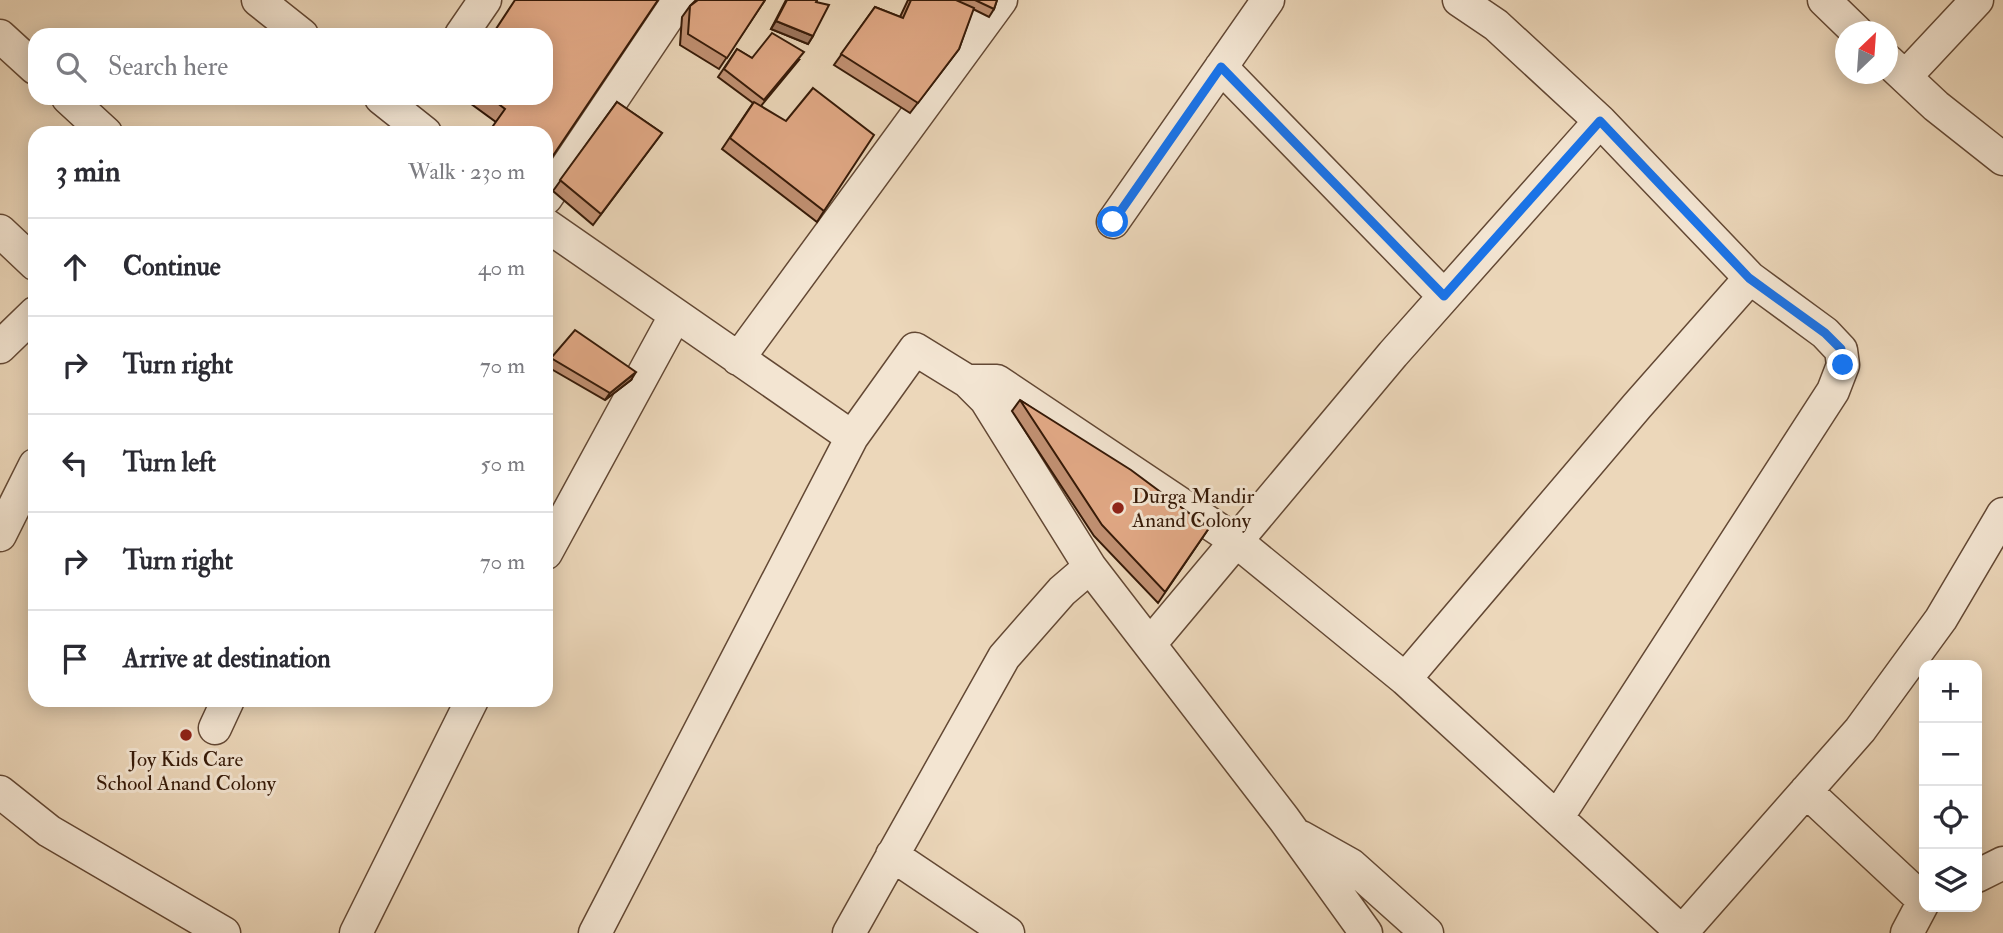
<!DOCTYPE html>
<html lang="en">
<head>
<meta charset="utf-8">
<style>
	body { margin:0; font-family:"IM FELL Double Pica",serif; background:#f7f7f7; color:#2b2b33 }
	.controls { position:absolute; right:21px; bottom:21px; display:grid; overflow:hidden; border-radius:14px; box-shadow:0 4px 18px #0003 }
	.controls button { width:63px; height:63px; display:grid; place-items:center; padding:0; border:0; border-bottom:2px solid #e1e1e2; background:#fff; color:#2b2b33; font:35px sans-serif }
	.compass { position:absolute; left:1835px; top:21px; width:63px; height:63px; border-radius:50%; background:#fff; box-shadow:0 4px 18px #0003; rotate:25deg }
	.stop { position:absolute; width:21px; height:21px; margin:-16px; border:5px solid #1a73e8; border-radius:50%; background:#fff }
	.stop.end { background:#1a73e8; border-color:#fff; box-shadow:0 2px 7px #0008 }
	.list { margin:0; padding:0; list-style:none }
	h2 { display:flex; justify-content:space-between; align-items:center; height:91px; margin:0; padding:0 28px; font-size:30px }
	h2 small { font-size:23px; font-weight:400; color:#7c7c81 }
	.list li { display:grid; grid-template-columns:46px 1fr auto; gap:21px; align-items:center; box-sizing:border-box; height:98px; padding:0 28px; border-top:2px solid #e1e1e2 }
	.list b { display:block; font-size:26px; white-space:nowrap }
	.list em { font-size:23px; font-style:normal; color:#7c7c81 }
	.icon { flex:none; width:38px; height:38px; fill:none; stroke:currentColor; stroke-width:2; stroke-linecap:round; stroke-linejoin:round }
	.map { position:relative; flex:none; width:2003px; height:933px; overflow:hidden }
	.search { position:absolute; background:#fff; box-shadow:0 4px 18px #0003; left:28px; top:28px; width:525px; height:77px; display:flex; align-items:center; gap:18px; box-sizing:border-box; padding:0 24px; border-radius:21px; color:#7c7c81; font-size:26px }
	.panel { position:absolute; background:#fff; box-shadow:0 4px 18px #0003; left:28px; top:126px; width:525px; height:581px; border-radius:21px }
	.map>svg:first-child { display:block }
</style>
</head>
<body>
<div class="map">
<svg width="2003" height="933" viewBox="0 0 2003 933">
	<rect width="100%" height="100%" fill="#ecd7ba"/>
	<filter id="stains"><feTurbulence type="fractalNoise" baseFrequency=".00286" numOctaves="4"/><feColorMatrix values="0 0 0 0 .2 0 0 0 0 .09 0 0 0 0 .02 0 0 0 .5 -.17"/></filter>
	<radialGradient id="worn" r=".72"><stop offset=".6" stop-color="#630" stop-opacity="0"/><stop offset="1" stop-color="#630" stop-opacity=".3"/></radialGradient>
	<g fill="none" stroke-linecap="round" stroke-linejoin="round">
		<g stroke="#634834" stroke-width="35">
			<path id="street" d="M258,0L302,35
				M1459,0L1496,25L1600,121L1750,278L1825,333L1841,350L1843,365L1833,391L1557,818
				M1824,0L1857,32
				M461,35L485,0
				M0,36L35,68
				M1888,61L1936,106L2003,159
				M1221,67L1444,296
				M1905,77L1977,0
				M68,98L106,133
				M381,98L425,133
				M546,198L679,0
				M1113,222L1268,0
				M546,225L852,437
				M0,231L35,264
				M0,347L35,313
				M738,359L1001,0
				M967,381H997L1236,541L1405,679L1683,933
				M0,535L35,465
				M546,553L675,316
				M1150,644L1393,354L1600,121
				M1405,679L1637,406L1750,278
				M215,728L228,700
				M1806,791L1924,901
				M0,792L49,831L224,933
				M1301,837L1351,865L1427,933
				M892,855L1008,933
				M1977,876L2003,863
				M1682,932L1860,730L1941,619L2003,514
				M356,933L472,700
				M595,933L852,437L915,349L967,381L986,400L1090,567L1284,819L1366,933
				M849,933L1004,657L1062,591L1090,567
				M1907,933L1924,901"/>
		</g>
		<use href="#street" stroke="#f3e5d2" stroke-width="32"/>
	</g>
	<path fill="#c29173" stroke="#351907" stroke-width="2" d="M696,0H765L719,69L680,45L682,17L690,6Z
		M786,0H817L813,36L808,44L771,29Z
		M908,0H997L994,9L989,17L973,9L959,49L910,113L834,65L875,7L900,17Z
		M737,49L752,58L799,60L761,106L824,211L817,222L722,149L753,103L718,77Z
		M463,98H546L496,122Z
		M617,102L662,133L593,225L553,191Z
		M551,358L631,380L605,400L546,366Z
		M1020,400L1209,528L1158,603L1094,536L1012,411Z"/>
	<path fill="#9e765e" stroke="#351907" stroke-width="2" d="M776,21L813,36L808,44L771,29Z
		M636,372L631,380L605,400L610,393Z"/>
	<path fill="#e2a986" stroke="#351907" stroke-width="2" d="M515,0H658L546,166V133H488L505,109L491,98H546V35H492Z
		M698,0H765L727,58L688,34L690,6Z
		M787,0H817L816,2L829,5L813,36L776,21Z
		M911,0H956L974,8L959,49L918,103L841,54L875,7L903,18Z
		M975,0H997L994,9Z
		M772,33L804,52L764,100L724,69L737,49L752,58Z
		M813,88L874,135L824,211L730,138L754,102L786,121Z
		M617,102L662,133L601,214L560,180Z
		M575,330L636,372L610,393L551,358Z
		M1020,400L1131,470L1209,528L1165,592L1102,525Z"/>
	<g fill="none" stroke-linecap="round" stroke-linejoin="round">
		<path stroke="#1a73e8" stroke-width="9" d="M1113,222L1221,67L1444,296L1600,121L1749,278L1825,333L1841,349L1843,365"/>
	</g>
	<g fill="#8f2418" stroke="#f3e5d2" stroke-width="2.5">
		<circle cx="1118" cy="508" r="7"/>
		<circle cx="186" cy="735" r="7"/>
	</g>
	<g text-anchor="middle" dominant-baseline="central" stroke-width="6" stroke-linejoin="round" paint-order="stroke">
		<g font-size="21" fill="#351907" stroke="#f3e5d2" text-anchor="start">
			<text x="1132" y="496">Durga Mandir<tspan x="1132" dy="24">Anand Colony</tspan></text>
			<text x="186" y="759" text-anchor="middle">Joy Kids Care<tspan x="186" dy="24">School Anand Colony</tspan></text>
		</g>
	</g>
	<rect width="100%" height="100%" filter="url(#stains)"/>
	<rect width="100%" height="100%" fill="url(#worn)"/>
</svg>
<div class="controls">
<button>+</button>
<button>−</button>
<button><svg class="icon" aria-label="locate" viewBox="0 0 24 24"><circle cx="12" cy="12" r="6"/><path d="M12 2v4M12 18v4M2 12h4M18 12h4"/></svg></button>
<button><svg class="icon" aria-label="layers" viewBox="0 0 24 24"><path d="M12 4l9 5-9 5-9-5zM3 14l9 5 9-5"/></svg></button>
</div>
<svg class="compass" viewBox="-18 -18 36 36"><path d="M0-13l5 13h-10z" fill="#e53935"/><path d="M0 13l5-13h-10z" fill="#7c7c81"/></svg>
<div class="stop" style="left:1113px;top:222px"></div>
<div class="stop end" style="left:1843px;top:365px"></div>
<div class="search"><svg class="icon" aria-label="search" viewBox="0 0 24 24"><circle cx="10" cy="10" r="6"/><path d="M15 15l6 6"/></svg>Search here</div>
<section class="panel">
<h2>3 min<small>Walk · 230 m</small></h2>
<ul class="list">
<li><svg class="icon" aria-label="ahead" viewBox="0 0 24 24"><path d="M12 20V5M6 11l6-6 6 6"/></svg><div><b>Continue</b></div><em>40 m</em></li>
<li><svg class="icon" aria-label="right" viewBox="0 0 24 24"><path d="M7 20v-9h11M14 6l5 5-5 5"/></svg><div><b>Turn right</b></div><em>70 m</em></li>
<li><svg class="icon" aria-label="left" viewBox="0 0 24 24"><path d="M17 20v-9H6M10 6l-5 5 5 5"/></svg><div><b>Turn left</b></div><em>50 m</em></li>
<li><svg class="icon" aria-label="right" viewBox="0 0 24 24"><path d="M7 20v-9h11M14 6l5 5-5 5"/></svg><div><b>Turn right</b></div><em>70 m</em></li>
<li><svg class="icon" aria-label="arrive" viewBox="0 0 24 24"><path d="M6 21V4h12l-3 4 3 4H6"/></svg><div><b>Arrive at destination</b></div></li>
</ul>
</section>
</div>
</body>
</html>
